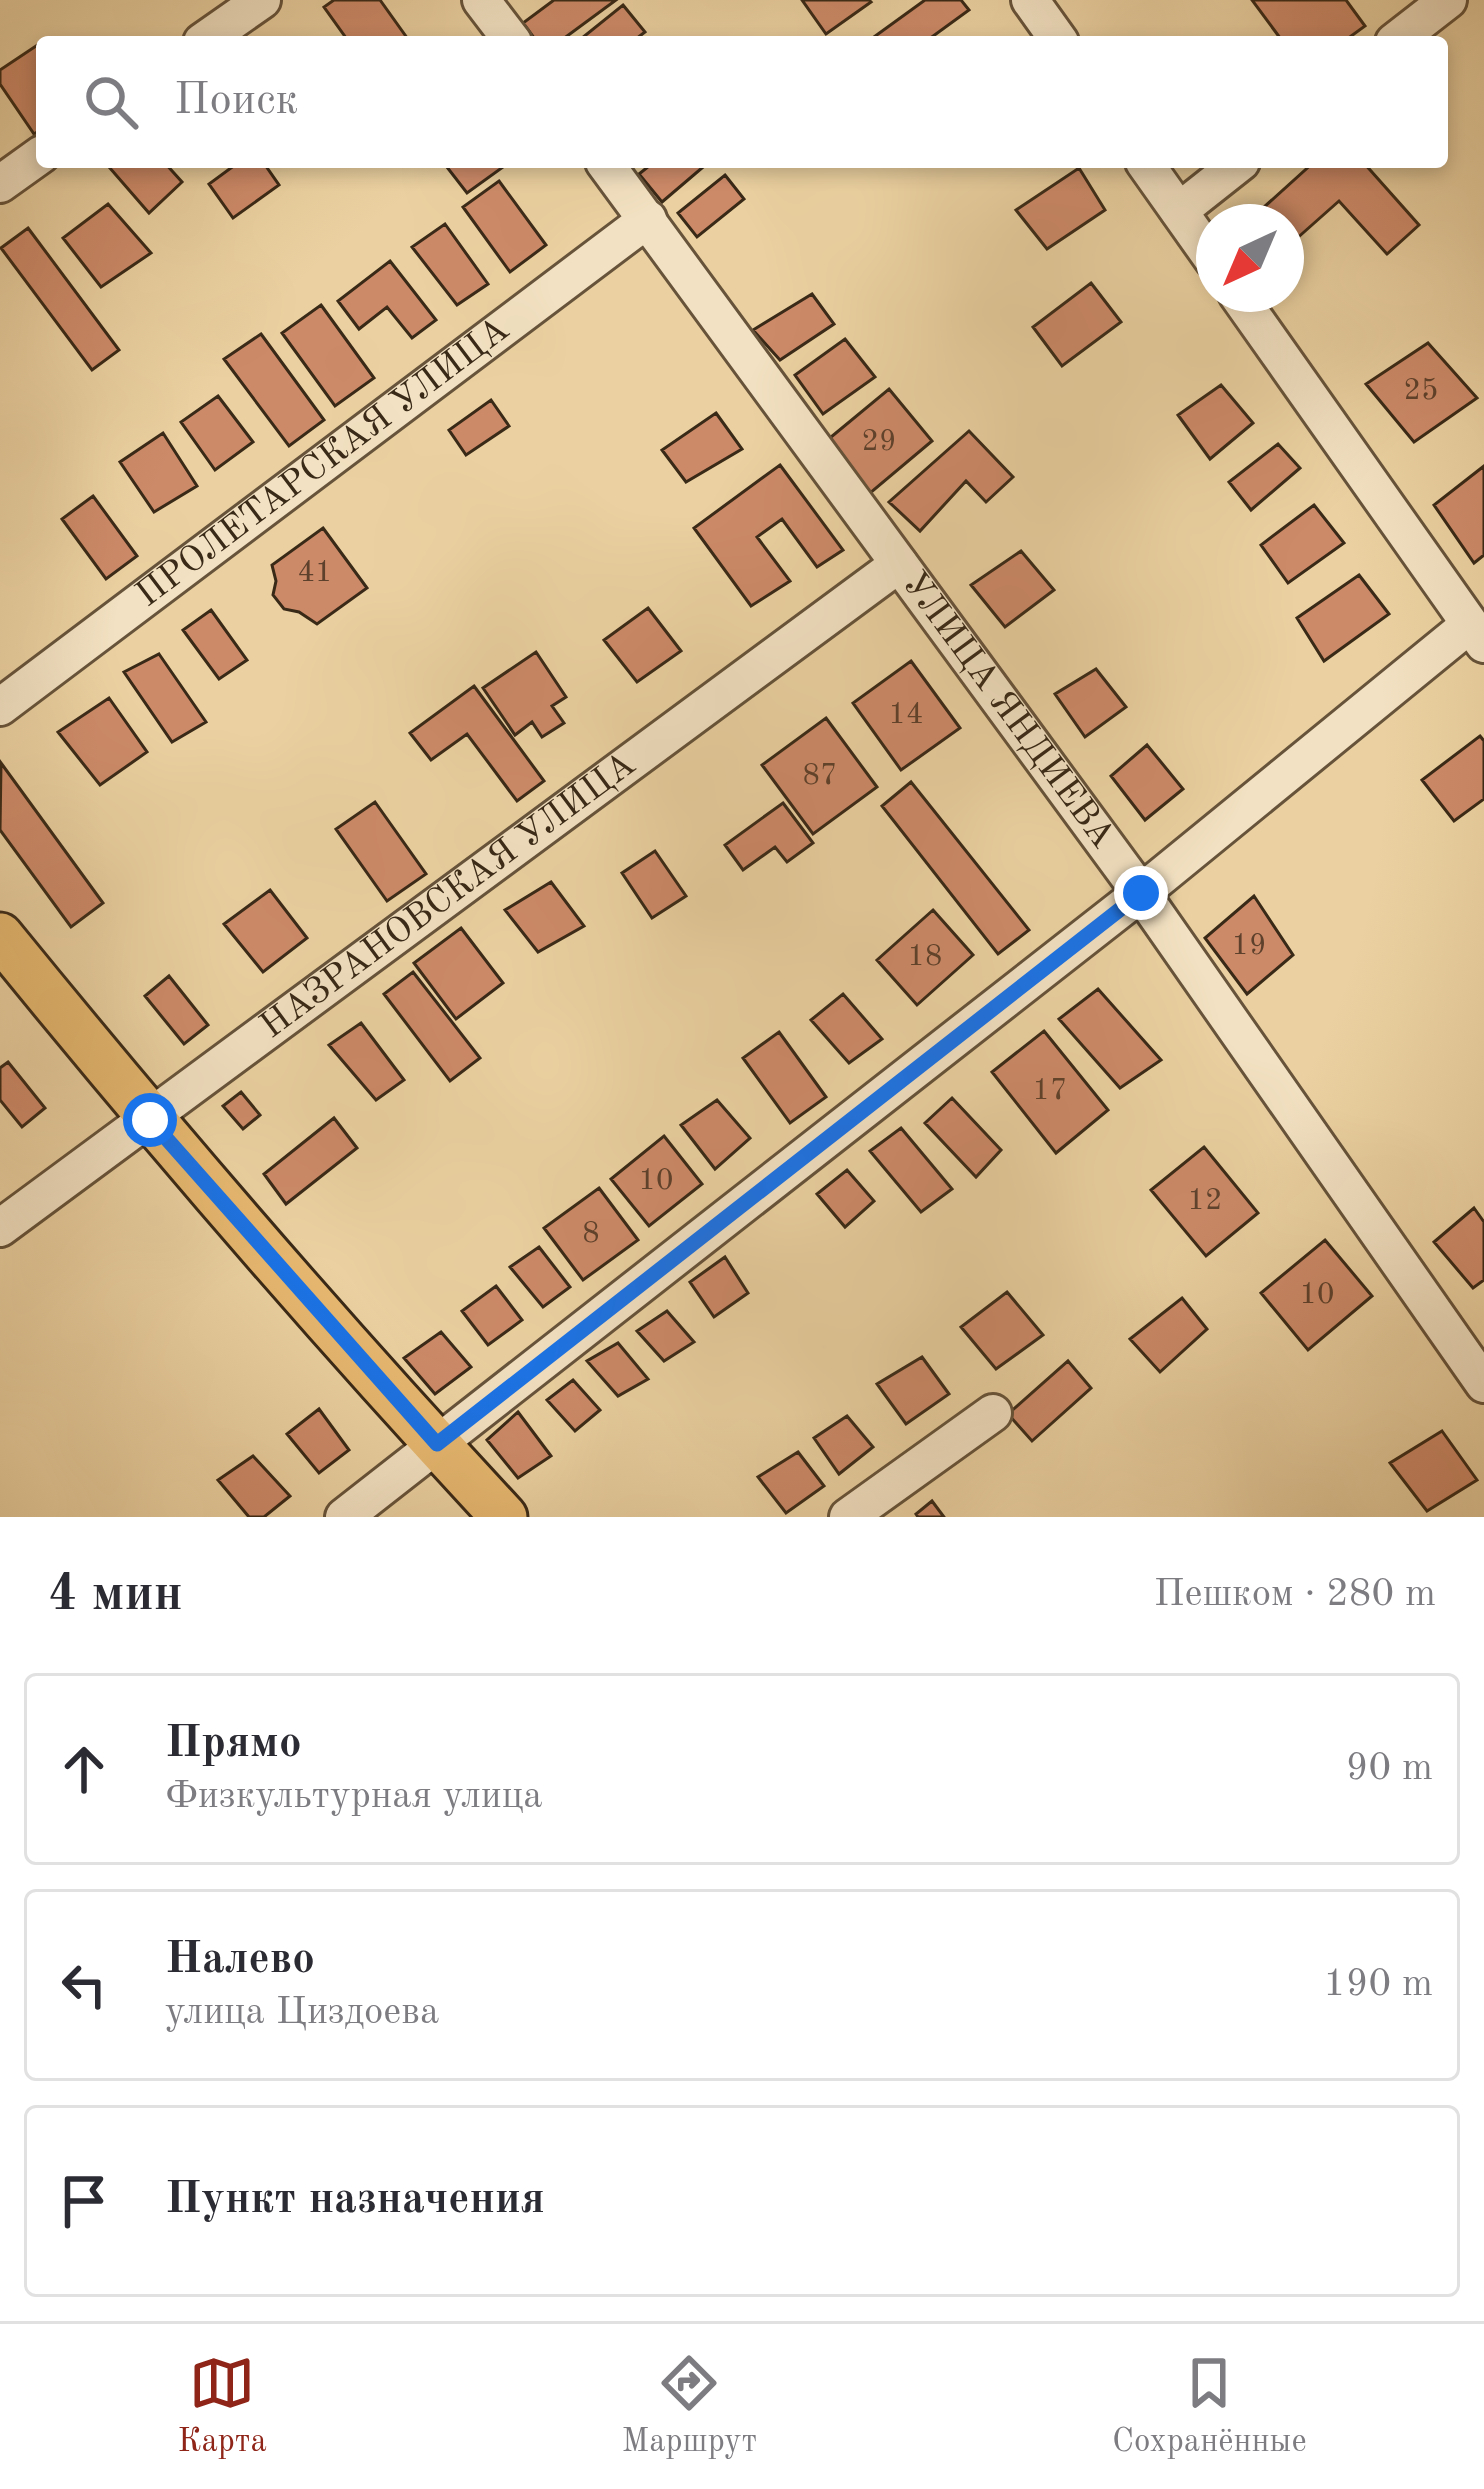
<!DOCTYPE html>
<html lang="ru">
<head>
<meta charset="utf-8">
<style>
	body { margin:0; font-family:"Old Standard TT",serif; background:#f2f2f3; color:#2b2b33 }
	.compass { position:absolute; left:1196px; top:204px; width:108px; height:108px; border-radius:50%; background:#fff; box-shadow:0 6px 18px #0003; rotate:224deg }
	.stop { position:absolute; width:36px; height:36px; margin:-27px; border:9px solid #1a73e8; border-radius:50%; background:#fff }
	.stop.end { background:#1a73e8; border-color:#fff; box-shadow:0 3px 12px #0008 }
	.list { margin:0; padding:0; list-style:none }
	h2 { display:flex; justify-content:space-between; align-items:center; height:156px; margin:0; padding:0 48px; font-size:51px }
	h2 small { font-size:39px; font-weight:400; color:#7c7c81 }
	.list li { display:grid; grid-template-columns:78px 1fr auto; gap:36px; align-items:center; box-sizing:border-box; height:192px; margin:0 24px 24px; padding:0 24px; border:3px solid #e1e1e2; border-radius:12px }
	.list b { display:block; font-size:45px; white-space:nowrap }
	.list p { margin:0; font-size:39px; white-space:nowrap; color:#7c7c81 }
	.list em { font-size:39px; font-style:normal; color:#7c7c81 }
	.icon { flex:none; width:66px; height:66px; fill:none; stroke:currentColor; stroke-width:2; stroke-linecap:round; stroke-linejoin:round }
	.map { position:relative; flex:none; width:1484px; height:1517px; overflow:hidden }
	.search { position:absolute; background:#fff; box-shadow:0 6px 18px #0003; left:36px; right:36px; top:36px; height:132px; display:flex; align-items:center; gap:30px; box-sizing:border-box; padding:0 42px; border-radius:12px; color:#7c7c81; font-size:45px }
	.sheet { height:804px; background:#fff }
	nav { display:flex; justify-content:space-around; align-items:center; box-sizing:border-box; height:168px; border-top:3px solid #e1e1e2; background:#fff; font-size:33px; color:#7c7c81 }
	nav a { display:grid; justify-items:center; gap:6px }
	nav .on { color:#8f2418 }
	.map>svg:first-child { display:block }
</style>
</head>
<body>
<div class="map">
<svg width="1484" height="1517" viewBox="0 0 1484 1517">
	<rect width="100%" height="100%" fill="#ebd1a1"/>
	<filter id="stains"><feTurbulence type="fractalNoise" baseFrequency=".00167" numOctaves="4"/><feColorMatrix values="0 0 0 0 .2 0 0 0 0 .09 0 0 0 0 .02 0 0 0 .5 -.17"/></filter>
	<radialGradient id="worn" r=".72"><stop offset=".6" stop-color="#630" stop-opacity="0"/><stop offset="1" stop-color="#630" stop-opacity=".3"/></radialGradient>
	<path fill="#cd8a69" stroke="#392917" stroke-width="3" d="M334,0H380L410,42H349L324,7Z
		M554,0H616L559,42H537L523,23Z
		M802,0H869L871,2L826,34Z
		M925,0H961L969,10L925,42H867Z
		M1252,0H1346L1365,26L1343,42H1283Z
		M623,5L645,32L632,42H577Z
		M42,42V129L34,134L0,84V70Z
		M113,162H164L182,182L149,213L109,167Z
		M239,162H263L279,185L233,218L209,184Z
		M443,162H510L467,193Z
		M654,162H709L662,202L639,174Z
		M1314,162H1363L1419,225L1387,254L1339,201L1286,248V222H1257L1253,217Z
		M1079,168L1105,210L1047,249L1016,210Z
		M725,175L744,199L697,237L678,213Z
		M499,181L546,245L510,272L463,207Z
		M108,204L151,253L101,287L63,238Z
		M445,224L488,284L457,305L412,247Z
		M28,228L119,350L92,370L1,248Z
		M390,261L436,320L412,338L387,307L359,329L338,301Z
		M1091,283L1121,322L1062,366L1033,327Z
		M812,294L834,324L780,360L753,330Z
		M321,305L374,378L335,406L282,333Z
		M261,334L324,420L289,446L224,359Z
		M845,339L875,377L823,414L795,375Z
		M1428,343L1477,398L1414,442L1366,384Z
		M1221,385L1253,423L1210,459L1178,415Z
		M889,389L932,441L869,494L825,442Z
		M218,396L253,442L215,470L181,422Z
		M491,400L509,426L466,455L449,430Z
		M716,413L742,449L686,482L662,450Z
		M969,431L1013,477L986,502L966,481L920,531L889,502Z
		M163,433L197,486L154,512L120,462Z
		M1278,444L1300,468L1251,510L1229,482Z
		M780,465L843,550L817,567L782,519L757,537L790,581L751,606L694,528Z
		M1484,466V555L1474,563L1434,505Z
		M93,496L137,556L106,579L62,519Z
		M1314,505L1344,543L1288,583L1261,545Z
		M323,528L367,588L317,624L299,612L284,609L273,595L276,581L272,565Z
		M1021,551L1054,590L1005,627L971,585Z
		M1359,575L1389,614L1324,661L1297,618Z
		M648,608L681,651L637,682L604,640Z
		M211,610L247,660L219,679L183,630Z
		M536,652L566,697L552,706L564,723L542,737L532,722L515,735L483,688Z
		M159,654L206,722L172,742L124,672Z
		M911,661L960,728L901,770L853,703Z
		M1096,669L1126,707L1085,737L1055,694Z
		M474,686L544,781L517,801L467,734L431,760L410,733Z
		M109,698L147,752L100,785L58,732Z
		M826,718L877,787L813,834L762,765Z
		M1480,736L1484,741V799L1454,821L1422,780Z
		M1147,745L1183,789L1145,820L1111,776Z
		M1,763L103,903L71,927L0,830Z
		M911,782L1029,930L998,954L882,806Z
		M375,802L426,874L387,901L336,829Z
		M783,803L813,843L787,862L775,847L743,870L725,845Z
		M655,851L686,896L652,918L622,873Z
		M551,882L584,926L538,952L505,910Z
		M270,890L307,938L263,972L224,924Z
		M1254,896L1293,955L1247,994L1205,938Z
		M933,910L973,955L917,1005L877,960Z
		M461,928L503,983L456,1019L414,963Z
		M413,972L480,1058L450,1081L384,994Z
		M169,976L208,1025L184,1044L145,996Z
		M1098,989L1161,1060L1120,1088L1059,1019Z
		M843,994L882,1039L849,1063L811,1020Z
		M361,1023L404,1080L376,1100L329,1045Z
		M1044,1031L1108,1110L1056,1153L992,1072Z
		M779,1032L826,1097L790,1123L743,1058Z
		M8,1062L45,1108L22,1127L0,1100V1068Z
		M241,1092L260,1115L243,1129L223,1106Z
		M952,1098L1001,1150L976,1177L925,1123Z
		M717,1100L750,1138L715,1169L681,1125Z
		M334,1118L357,1148L286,1204L264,1174Z
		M901,1128L952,1189L921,1212L870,1151Z
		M664,1136L702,1184L649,1226L611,1179Z
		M1204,1147L1258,1213L1206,1256L1151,1190Z
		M847,1170L874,1201L845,1227L817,1194Z
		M599,1188L638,1240L583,1280L544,1228Z
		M1474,1208L1484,1222V1280L1473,1288L1434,1242Z
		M1325,1240L1372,1296L1308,1350L1261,1293Z
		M539,1247L570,1287L543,1307L510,1267Z
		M725,1257L748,1293L714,1317L690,1282Z
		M496,1286L522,1320L488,1345L462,1311Z
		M1007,1292L1043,1335L996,1369L961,1327Z
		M1182,1298L1207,1329L1160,1372L1130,1339Z
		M667,1311L694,1342L664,1361L637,1331Z
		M441,1332L471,1367L435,1394L404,1358Z
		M618,1343L648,1379L618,1396L587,1361Z
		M922,1357L949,1394L906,1424L877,1384Z
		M1068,1361L1091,1388L1032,1441L1008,1414Z
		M573,1380L600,1410L575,1431L547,1400Z
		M319,1409L349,1450L319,1473L287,1434Z
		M518,1412L551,1456L518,1478L487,1440Z
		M847,1416L873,1447L839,1474L814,1438Z
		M1442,1431L1477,1480L1427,1511L1390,1463Z
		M798,1452L824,1486L786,1513L758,1477Z
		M253,1456L290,1496L264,1517H249L218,1480Z
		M932,1501L944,1517H918L916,1514Z"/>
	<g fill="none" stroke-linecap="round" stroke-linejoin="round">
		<g stroke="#66533a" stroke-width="42">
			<g id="minor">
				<path d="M481,0L513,42"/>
				<path d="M1030,0L1060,42"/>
				<path d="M202,42L262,0"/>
				<path d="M1394,42L1448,0"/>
				<path id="s1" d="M604,162L1141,893L1484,1384"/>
				<path d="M1144,162L1214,261"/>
				<path d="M0,184L42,154"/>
				<path d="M1179,211L1241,162"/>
				<path d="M1237,294L1484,644"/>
				<path id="s2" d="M0,707L648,219"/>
				<path id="s3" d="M0,1228L899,564"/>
				<path d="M344,1517L1141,893L1469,625"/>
				<path d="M848,1517L993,1413"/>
			</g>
		</g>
		<g stroke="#392917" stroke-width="51">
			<path id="major" d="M0,936C162,1135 329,1329 504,1517"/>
		</g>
		<use href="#minor" stroke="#f2e1c2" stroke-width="36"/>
		<use href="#major" stroke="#e6b870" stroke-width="45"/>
	</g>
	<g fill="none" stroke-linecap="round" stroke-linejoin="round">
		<path stroke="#1a73e8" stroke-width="15" d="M150,1120L437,1444L1141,893"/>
	</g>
	<g text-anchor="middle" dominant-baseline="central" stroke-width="10" stroke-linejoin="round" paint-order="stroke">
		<g font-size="30" fill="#5e412c">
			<text x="1421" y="391">25</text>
			<text x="879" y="442">29</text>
			<text x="315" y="573">41</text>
			<text x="906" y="715">14</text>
			<text x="820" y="776">87</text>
			<text x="1249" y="946">19</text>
			<text x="925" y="957">18</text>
			<text x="1050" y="1091">17</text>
			<text x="656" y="1181">10</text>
			<text x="1205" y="1201">12</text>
			<text x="591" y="1234">8</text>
			<text x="1317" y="1295">10</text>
		</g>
		<g font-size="36" fill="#392917" stroke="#f2e1c2">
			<text stroke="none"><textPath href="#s2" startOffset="405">ПРОЛЕТАРСКАЯ УЛИЦА</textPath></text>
			<text stroke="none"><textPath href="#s1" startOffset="681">УЛИЦА ЯНДИЕВА</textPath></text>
			<text stroke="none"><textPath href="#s3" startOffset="558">НАЗРАНОВСКАЯ УЛИЦА</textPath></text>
		</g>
	</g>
	<rect width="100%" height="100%" filter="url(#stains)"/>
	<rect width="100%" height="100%" fill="url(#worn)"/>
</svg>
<svg class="compass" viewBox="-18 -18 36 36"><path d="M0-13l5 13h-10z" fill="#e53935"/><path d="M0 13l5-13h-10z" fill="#7c7c81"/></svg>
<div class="stop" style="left:150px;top:1120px"></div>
<div class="stop end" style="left:1141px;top:893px"></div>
<div class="search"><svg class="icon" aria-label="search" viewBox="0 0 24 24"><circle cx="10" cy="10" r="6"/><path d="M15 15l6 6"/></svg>Поиск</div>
</div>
<section class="sheet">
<h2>4 мин<small>Пешком · 280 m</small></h2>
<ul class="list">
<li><svg class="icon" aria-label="ahead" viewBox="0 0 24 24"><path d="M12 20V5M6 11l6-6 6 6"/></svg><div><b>Прямо</b><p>Физкультурная улица</p></div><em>90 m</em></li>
<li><svg class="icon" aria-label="left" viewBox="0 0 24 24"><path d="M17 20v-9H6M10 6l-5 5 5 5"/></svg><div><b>Налево</b><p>улица Циздоева</p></div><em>190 m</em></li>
<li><svg class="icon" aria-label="arrive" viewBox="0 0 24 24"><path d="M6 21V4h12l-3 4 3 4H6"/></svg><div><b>Пункт назначения</b></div></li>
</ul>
</section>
<nav>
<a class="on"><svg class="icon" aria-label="map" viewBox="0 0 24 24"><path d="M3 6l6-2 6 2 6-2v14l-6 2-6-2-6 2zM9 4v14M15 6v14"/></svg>Карта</a>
<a><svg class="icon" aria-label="directions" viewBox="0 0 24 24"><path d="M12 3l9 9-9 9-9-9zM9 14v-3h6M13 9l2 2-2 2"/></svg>Маршрут</a>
<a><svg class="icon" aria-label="saved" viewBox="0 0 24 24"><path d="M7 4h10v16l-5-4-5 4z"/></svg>Сохранённые</a>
</nav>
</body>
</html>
